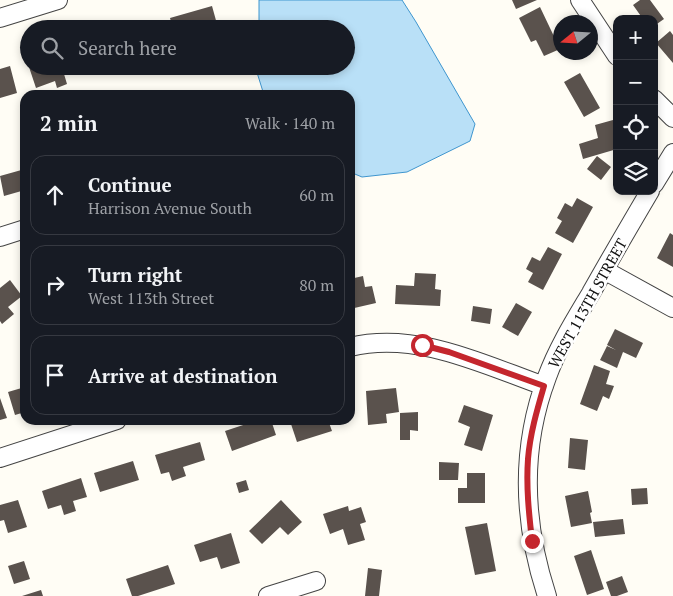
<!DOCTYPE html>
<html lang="en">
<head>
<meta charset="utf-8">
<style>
	body { margin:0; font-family:"PT Serif",serif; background:#20242c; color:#f1f3f6 }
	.controls { position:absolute; right:15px; top:15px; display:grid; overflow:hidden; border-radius:10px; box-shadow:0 2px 8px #0003 }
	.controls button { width:45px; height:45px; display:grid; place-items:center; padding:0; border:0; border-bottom:1px solid #363941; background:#171b24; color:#f1f3f6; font:25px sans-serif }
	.compass { position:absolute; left:553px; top:15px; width:45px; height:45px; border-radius:50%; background:#171b24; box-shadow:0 2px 8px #0003; rotate:252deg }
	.stop { position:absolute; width:15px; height:15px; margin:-11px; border:4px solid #c4262e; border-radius:50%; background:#fff }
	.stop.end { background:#c4262e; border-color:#fff; box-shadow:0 1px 5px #0008 }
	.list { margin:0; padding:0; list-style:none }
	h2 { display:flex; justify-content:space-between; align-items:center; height:65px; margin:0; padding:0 20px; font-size:21px }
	h2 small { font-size:16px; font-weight:400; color:#9ea1a6 }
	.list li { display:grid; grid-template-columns:32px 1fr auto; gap:15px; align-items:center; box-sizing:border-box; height:80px; margin:0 10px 10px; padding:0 10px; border:1px solid #363941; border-radius:15px }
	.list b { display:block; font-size:19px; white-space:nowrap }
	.list p { margin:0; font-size:16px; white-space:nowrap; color:#9ea1a6 }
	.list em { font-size:16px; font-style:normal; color:#9ea1a6 }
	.icon { flex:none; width:28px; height:28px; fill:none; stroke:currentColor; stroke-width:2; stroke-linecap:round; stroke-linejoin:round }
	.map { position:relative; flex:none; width:673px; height:596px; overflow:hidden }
	.search { position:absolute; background:#171b24; box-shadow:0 2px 8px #0003; left:20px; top:20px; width:335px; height:55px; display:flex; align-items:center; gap:12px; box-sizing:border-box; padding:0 18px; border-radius:28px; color:#9ea1a6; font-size:19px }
	.panel { position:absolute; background:#171b24; box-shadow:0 2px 8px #0003; left:20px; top:90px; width:335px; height:335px; border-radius:15px }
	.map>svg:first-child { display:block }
</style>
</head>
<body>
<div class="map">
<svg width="673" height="596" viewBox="0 0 673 596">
	<rect width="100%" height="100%" fill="#fffdf5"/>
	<path fill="#b9e0f7" stroke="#3f96cf" d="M259,0H402L416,22L475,124L470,141L407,172L362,177L350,172V95H264L255,66H346V29H259Z"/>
	<path fill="#5a524d" d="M512,0H537L516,9Z
		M640,0H650L664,19L654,26V19H643L633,5Z
		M212,6L217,24L201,29H173L170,18Z
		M540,7L560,49L544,56L536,40L531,42L519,18Z
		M670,31L673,35V63L656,43Z
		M10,66L17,93L0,98V69Z
		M32,66H76L77,69L64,74L67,84L57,88L55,81L36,88L29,67Z
		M580,73L600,108L584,117L564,82Z
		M613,120L617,132V149L583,159L579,144L598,138L595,125Z
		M597,156L611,167L601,180L587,169Z
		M25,169V190L4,196L0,176Z
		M577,198L593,207L573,243L555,233L562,221L557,218L565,203L572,207Z
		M670,233L673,235V267L657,258Z
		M548,247L562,254L543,290L528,282L533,273L526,269L532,257L540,261Z
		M415,273L436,274L435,289L441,290L440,306L395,304L396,285L414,286Z
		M363,276L365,287L372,286L376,303L350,309V279Z
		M10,280L22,296L8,307L14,314L2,324L0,321V288Z
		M516,303L532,312L518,336L502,327Z
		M473,306L492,309L490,324L471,321Z
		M615,329L643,343L636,358L623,352L617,368L600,360L607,346L616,350L607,345Z
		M594,365L610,371L606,384L614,386L609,399L603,396L597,411L580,404Z
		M25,387V412L15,415L8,392Z
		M396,388L399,412L386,414L387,423L368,425L366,391Z
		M0,398L7,418L0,420Z
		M464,405L493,415L482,451L464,445L470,427L458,422Z
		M418,412V431L410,430V440H400V413Z
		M258,420H271L276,435L232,451L225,431Z
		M302,420H328L332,431L297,442L291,424Z
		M570,438L588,440L585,470L568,468Z
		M200,442L205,460L183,467L186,476L172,481L169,472L161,474L155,455Z
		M133,461L139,480L100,492L94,473Z
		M439,462L459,463L458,480H439Z
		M467,473H485V503H458V488H467Z
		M81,478L87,497L73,501L76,511L64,515L61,505L48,509L42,491Z
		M246,480L249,490L239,493L236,483Z
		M647,488L648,504L632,505L631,489Z
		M588,491L592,512L590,513L592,523L571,527L565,496Z
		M18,500L27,527L8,533L4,520L0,521V505Z
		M281,500L302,522L288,535L280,527L262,544L249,531Z
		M348,506L349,511L361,507L366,522L360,524L365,540L348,545L343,529L330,534L323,514Z
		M623,519L625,534L595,537L593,522Z
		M487,523L496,571L475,575L465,527Z
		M231,533L240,563L221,569L217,557L200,562L194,545Z
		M591,550L604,589L587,595L574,556Z
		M24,561L30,579L14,584L8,566Z
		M168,565L175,584L138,596H132L126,579Z
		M368,568L382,570L379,596H365Z
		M622,576L628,592L617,596H611L606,582Z
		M41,590L43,596H22Z"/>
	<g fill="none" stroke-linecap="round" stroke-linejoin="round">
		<g stroke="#444" stroke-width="20">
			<path id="minor" d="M580,0L617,56
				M0,18L58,0
				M654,99L673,118
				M654,184L673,153
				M0,237L25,229
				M604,270L673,308
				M350,347C417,331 482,364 544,386
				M0,458L117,420
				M268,596L316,581
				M547,596C523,523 520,449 547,377C558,347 575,320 591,293C610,259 630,225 650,191"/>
		</g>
		<use href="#minor" stroke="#fff" stroke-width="18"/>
	</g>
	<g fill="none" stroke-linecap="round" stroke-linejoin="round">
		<path stroke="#c4262e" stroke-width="6" d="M422,345L449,352L544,386C537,410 530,434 528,459C526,487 529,514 532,541"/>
	</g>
	<g text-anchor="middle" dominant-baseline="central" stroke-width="5" stroke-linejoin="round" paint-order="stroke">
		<g font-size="15" fill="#111" stroke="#fff">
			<text transform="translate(587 303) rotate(-61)">WEST 113TH STREET</text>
		</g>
	</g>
</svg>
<div class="controls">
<button>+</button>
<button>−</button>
<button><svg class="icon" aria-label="locate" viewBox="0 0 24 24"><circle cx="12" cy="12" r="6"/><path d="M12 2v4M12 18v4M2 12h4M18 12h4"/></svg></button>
<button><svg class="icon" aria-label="layers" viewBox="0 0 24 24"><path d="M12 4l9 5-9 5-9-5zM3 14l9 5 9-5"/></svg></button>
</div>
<svg class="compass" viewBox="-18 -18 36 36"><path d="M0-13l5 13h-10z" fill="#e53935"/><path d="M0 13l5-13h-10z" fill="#9ea1a6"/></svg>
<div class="stop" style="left:422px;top:345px"></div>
<div class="stop end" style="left:532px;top:541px"></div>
<div class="search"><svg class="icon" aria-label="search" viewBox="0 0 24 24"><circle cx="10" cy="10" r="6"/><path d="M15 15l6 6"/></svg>Search here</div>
<section class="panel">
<h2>2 min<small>Walk · 140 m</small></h2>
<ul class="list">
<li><svg class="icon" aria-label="ahead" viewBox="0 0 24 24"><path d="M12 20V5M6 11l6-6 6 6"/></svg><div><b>Continue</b><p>Harrison Avenue South</p></div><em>60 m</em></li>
<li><svg class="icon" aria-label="right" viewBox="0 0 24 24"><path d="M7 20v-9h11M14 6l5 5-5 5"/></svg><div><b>Turn right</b><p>West 113th Street</p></div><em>80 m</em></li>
<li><svg class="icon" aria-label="arrive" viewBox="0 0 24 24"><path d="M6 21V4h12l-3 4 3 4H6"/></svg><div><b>Arrive at destination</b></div></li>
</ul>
</section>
</div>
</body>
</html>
